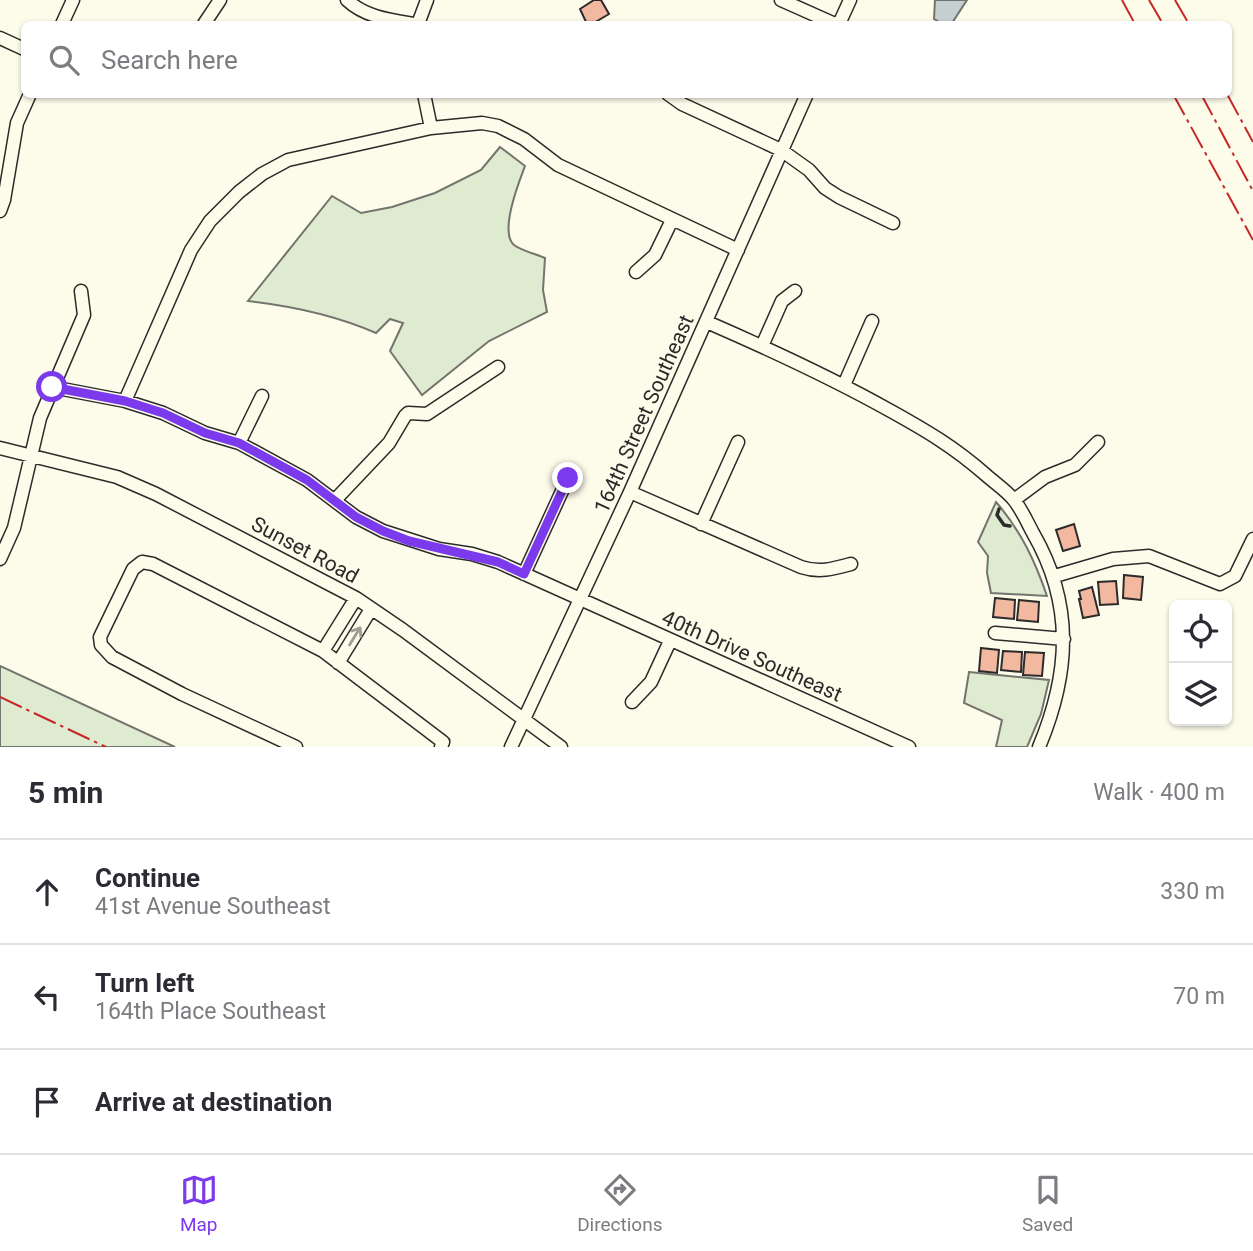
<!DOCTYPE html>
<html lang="en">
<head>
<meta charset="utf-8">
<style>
	body { margin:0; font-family:Roboto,sans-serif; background:#f2f2f3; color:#2b2b33 }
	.controls { position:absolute; right:21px; bottom:21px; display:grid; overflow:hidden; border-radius:10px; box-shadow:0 2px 5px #0004 }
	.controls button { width:63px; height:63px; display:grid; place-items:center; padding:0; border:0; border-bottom:2px solid #e1e1e2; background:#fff; color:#2b2b33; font:35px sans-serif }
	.stop { position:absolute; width:21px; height:21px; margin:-16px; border:5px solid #7c3aed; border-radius:50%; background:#fff }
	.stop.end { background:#7c3aed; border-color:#fff; box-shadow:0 2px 7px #0008 }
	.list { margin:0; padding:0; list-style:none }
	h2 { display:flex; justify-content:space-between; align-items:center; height:91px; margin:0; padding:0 28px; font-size:30px }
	h2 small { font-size:23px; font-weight:400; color:#7c7c81 }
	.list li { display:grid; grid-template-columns:46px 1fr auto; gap:21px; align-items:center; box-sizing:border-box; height:105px; padding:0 28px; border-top:2px solid #e1e1e2 }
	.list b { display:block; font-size:26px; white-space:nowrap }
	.list p { margin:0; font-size:23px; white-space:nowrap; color:#7c7c81 }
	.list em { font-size:23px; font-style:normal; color:#7c7c81 }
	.icon { flex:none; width:38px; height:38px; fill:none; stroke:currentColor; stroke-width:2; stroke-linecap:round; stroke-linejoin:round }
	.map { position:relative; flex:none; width:1253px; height:747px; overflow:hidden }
	.search { position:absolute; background:#fff; box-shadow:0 2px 5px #0004; left:21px; right:21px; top:21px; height:77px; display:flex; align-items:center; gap:18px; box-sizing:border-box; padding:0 24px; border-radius:10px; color:#7c7c81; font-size:26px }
	.sheet { height:406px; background:#fff }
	nav { display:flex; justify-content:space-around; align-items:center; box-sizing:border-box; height:98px; border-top:2px solid #e1e1e2; background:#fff; font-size:19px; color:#7c7c81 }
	nav a { display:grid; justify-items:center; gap:4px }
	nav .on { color:#7c3aed }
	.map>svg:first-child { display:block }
</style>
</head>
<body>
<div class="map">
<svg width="1253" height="747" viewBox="0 0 1253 747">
	<rect width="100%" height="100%" fill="#fdfbea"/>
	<path fill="#deebd1" stroke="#74746e" stroke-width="2" d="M500,147L525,166C519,182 499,232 514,245C522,251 536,254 545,258L543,290L547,312L489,341L422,395L390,351L403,323L390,319L376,333C335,315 292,306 248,301L332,196L361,213L392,207L435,193L481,170Z
		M996,502C1021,531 1035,561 1047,596L991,593L987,573L988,556L978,542Z
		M0,666L175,747H0Z
		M969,672L1049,680L1041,714L1027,747H996L1002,720L964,703Z"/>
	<path fill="#c7d0d0" stroke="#74746e" stroke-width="2" d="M935,0H967L952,23L943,24L934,19Z"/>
	<path fill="#f2b8a0" stroke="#2b2b2b" stroke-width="2" d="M594,0H601L609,14L592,24H587L580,9Z
		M1074,524L1080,546L1063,551L1056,530Z
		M1124,575L1143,577L1141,600L1123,598Z
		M1116,581L1118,604L1100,605L1098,582Z
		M1092,587L1099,615L1083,618L1079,599H1081L1079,591Z
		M995,598L1015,600L1014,619L993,617Z
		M1019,600L1039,602L1038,622L1017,620Z
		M981,648L999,650L997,673L979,671Z
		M1003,651L1022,652L1021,672L1001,670Z
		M1025,652L1044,653L1042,676L1023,675Z"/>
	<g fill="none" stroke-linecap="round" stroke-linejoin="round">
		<g stroke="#2b2b2b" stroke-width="15">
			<path id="minor" d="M347,0C365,17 390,20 414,24
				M781,0L835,24
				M62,24L73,0
				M204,24L220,0
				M418,24L427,0
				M839,24L850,0
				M0,38L24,49
				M424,94L431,128
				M668,94L682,104L781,150L809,170L825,188L839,197L893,223
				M0,211L4,200L17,123L30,94
				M636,272L655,255L672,220
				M707,322C769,349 830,377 889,410C927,431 954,447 986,475C995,483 1007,491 1014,500C1022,510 1027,522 1033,533C1074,604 1070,673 1039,747
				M762,346L782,301L795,291
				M844,385L872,321
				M52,387L125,401L163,413L205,433L239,443L307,480L356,517L383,531L439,549L472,554L498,562L909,747
				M125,401L191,250L210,221L239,192L262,174L288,160L431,128L482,123L498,126L524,139L558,165L738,250
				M239,443L262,396
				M0,448L117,477L156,494L356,598L403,630L561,747
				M630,492L801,567C819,573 833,569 851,564
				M335,500L389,443L405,416L408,413L427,414L498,367
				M1014,500L1045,477L1075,465L1098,442
				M701,524L738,442
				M0,559L14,528L40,418L84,315L81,291
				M524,574L568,478
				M1055,576L1113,559L1149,556L1220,584L1235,576L1253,539
				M995,633L1064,639
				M323,651L356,598
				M338,663L371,609
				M632,702L651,682L670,641
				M296,747L182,694L112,657L101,645L100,637L133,569L142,562L153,564L323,651L443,742L441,747
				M511,747L630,492L807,94"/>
		</g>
		<use href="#minor" stroke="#fdfbea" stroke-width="12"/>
		<path stroke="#2b2b2b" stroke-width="3.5" d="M999,509L997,515L1004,525L1010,526"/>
		<path stroke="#c62828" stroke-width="2" stroke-dasharray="24 5 3.5 5" stroke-linecap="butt" d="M1122,0L1135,24
			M1149,0L1163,24
			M1175,0L1189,24
			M1173,94L1253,240
			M1201,94L1253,191
			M1227,94L1253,142
			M0,697L106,747"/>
	</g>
	<defs><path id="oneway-shaft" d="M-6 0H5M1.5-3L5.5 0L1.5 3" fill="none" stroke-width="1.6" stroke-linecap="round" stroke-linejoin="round" transform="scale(1.75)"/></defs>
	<use stroke="#9e9d94" href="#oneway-shaft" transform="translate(355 636) rotate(-58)"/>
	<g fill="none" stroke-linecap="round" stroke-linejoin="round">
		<path stroke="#7c3aed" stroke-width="9" d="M52,387L125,401L163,413L205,433L239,443L307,480L356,517L383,531L409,541L498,562L524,574L568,478"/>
	</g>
	<g text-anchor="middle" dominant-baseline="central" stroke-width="5" stroke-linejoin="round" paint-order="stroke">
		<g font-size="21" fill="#2b2b2b" stroke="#fdfbea">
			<text transform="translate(644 414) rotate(-66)">164th Street Southeast</text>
			<text transform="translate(305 550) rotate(28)">Sunset Road</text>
			<text transform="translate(752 656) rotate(24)">40th Drive Southeast</text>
		</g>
	</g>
</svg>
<div class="controls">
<button><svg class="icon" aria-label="locate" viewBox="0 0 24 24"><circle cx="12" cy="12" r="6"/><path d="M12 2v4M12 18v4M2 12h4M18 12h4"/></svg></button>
<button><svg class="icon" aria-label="layers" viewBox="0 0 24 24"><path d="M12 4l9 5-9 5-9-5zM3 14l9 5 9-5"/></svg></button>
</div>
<div class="stop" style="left:52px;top:387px"></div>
<div class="stop end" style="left:568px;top:478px"></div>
<div class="search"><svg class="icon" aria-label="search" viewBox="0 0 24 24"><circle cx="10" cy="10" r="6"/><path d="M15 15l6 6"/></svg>Search here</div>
</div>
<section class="sheet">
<h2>5 min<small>Walk · 400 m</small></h2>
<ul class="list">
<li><svg class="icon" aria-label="ahead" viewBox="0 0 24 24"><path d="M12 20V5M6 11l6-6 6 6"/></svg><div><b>Continue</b><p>41st Avenue Southeast</p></div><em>330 m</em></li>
<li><svg class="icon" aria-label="left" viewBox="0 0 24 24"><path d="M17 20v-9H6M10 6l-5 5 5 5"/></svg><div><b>Turn left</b><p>164th Place Southeast</p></div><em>70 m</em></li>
<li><svg class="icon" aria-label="arrive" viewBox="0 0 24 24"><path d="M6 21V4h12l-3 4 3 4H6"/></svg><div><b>Arrive at destination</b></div></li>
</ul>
</section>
<nav>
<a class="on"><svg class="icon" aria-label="map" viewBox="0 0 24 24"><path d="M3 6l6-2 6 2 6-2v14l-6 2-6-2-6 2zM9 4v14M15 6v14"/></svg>Map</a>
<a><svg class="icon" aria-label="directions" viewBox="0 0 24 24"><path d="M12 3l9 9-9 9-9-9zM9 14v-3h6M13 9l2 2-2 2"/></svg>Directions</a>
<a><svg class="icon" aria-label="saved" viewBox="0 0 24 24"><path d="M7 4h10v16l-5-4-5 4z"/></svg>Saved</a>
</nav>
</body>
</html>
